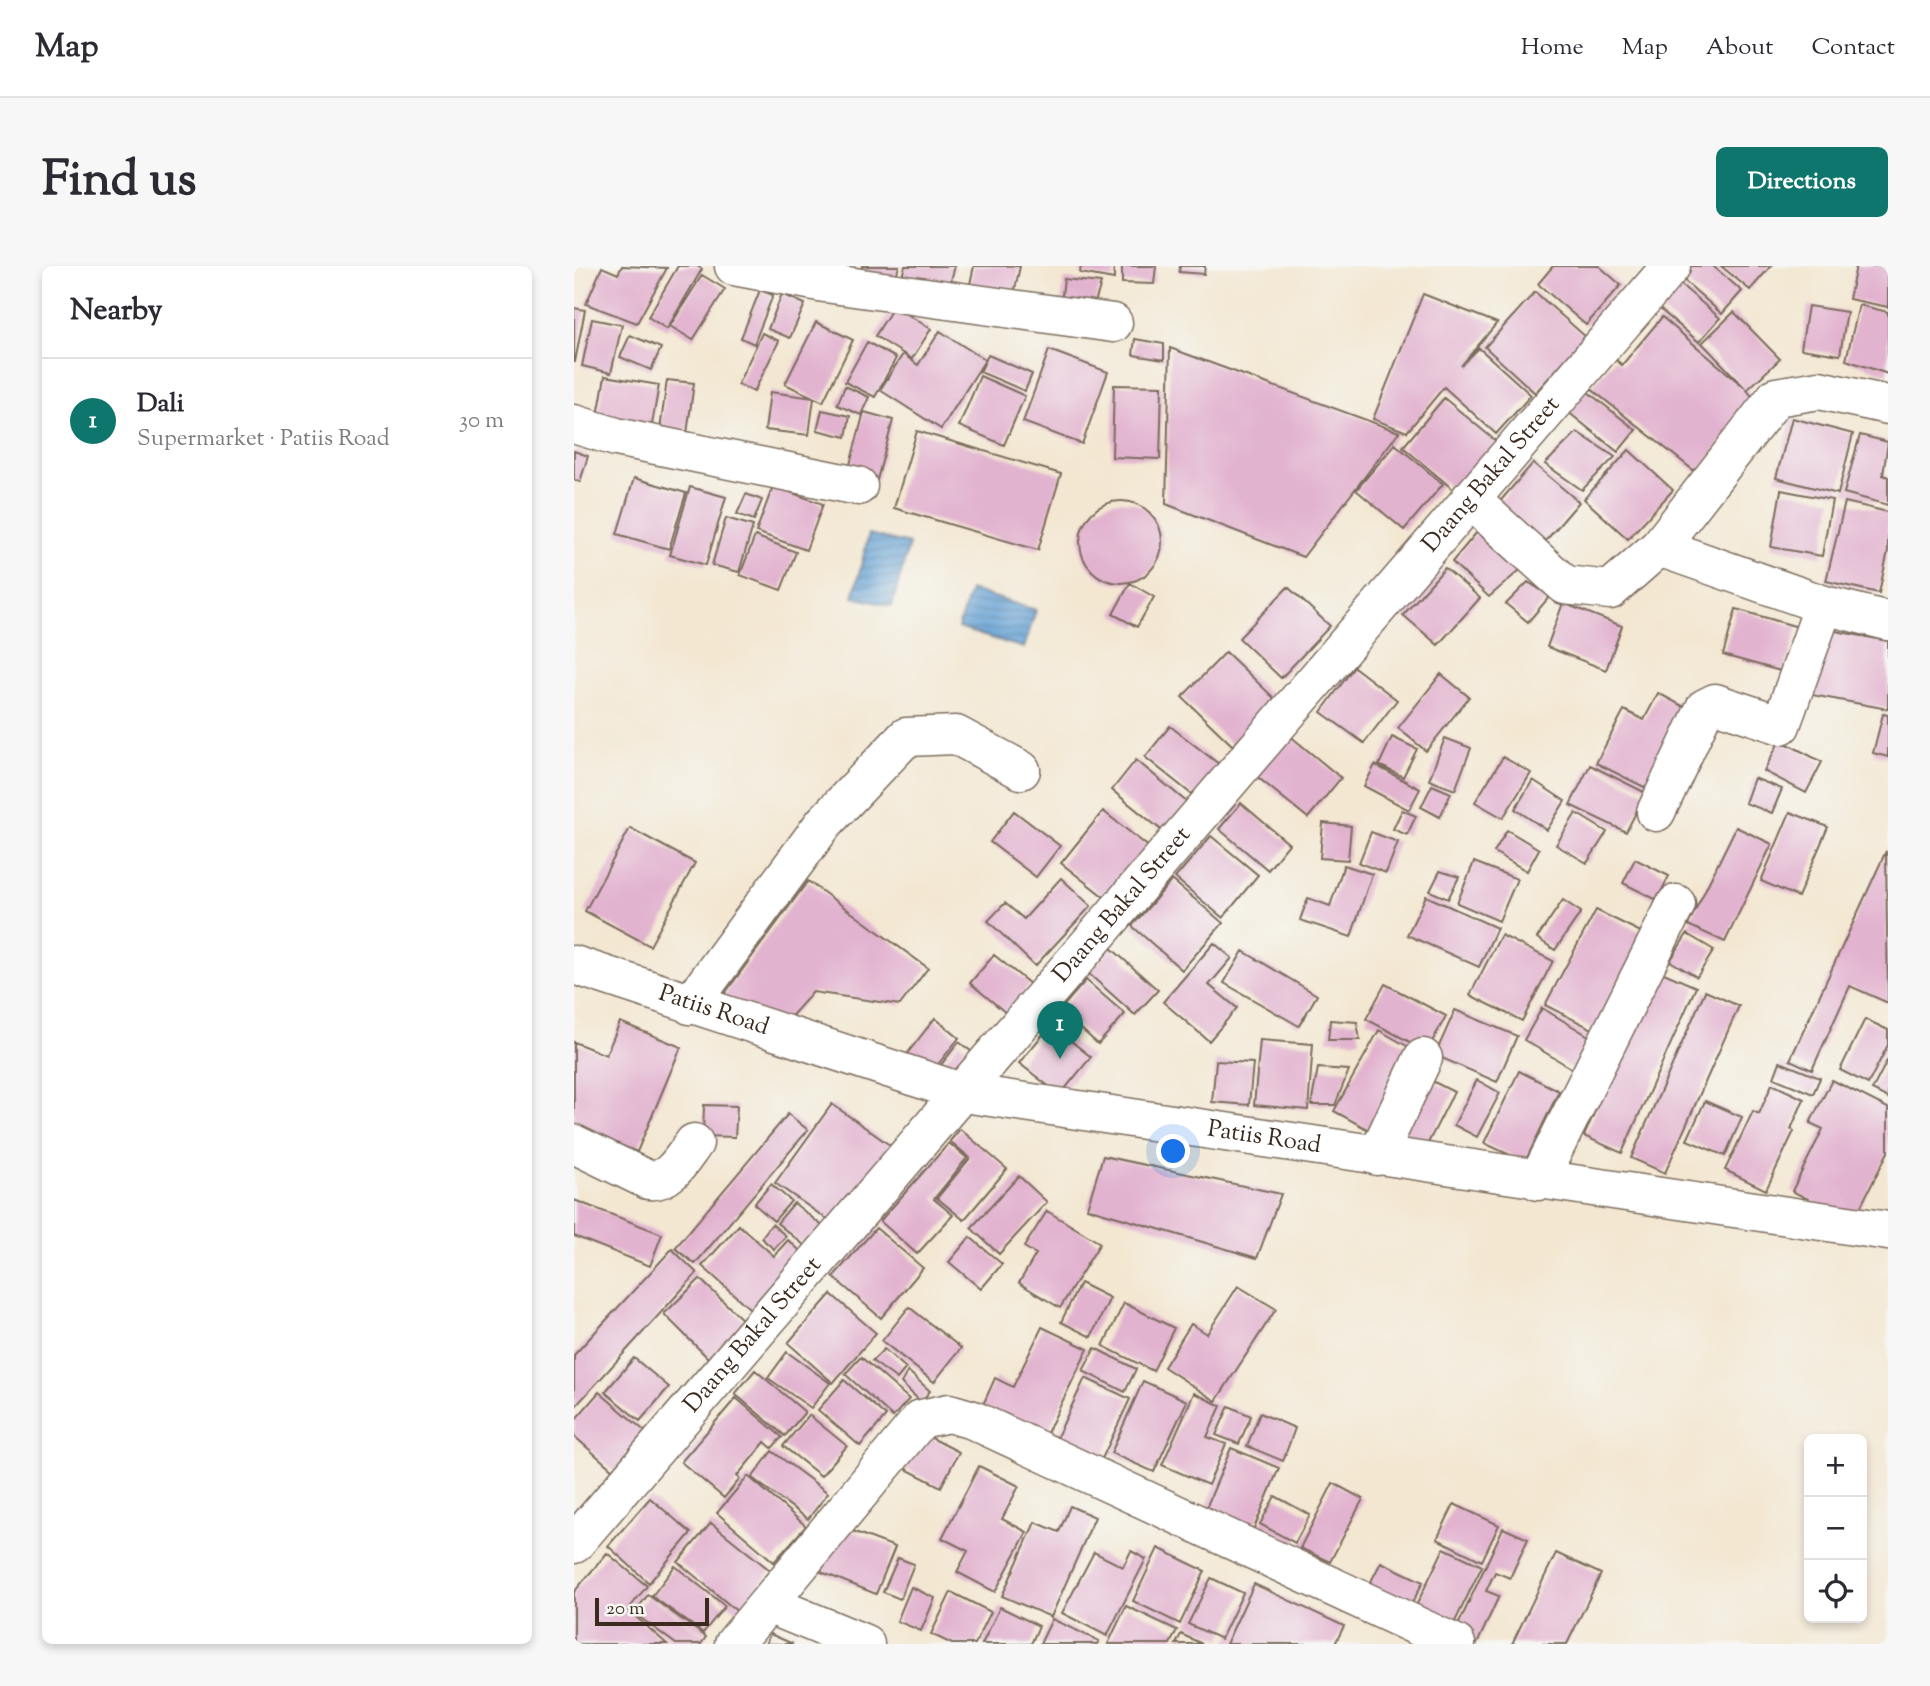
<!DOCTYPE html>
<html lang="en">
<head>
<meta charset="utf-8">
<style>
	body { margin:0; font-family:"Sorts Mill Goudy",serif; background:#f7f7f7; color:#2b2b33 }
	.controls { position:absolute; right:21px; bottom:21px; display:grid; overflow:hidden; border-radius:10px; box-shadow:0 4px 10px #0003 }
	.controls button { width:63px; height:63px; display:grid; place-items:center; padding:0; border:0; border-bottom:2px solid #e1e1e2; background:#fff; color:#2b2b33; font:35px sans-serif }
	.scale { position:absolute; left:21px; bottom:18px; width:114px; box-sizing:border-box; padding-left:7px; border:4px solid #3b2a1e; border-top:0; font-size:19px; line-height:24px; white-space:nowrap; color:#3b2a1e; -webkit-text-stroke:5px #f6f6f2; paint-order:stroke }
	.you { position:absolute; left:600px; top:886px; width:24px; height:24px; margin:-18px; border:5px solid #fff; border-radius:50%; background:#1a73e8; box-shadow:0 0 0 10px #1a73e833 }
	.badge { display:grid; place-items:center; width:46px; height:46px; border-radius:50%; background:#0f766e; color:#fff; font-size:23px; font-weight:700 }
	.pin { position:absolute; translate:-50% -58px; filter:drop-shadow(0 2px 4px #0008) }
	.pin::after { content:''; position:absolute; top:37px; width:24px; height:21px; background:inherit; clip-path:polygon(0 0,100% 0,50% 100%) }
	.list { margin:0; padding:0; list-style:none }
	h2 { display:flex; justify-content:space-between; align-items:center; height:91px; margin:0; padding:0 28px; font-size:30px }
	h2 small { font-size:23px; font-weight:400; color:#7c7c81 }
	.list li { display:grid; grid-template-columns:46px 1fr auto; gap:21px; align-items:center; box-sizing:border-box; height:126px; padding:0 28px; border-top:2px solid #e1e1e2 }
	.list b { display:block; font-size:26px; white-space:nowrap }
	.list p { margin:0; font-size:23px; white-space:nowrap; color:#7c7c81 }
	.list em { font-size:23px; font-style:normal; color:#7c7c81 }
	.icon { flex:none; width:38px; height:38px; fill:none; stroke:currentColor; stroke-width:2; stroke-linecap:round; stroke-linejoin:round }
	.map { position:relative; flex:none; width:1314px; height:1378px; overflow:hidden; border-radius:10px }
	header { display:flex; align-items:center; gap:42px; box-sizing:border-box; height:98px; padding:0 35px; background:#fff; border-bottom:2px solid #e1e1e2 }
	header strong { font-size:33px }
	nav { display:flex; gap:38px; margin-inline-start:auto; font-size:24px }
	.intro { display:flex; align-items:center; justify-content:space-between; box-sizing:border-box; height:168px; padding:0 42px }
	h1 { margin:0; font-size:49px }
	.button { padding:18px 32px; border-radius:10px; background:#0f766e; color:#fff; font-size:24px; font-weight:700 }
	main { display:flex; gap:42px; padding:0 42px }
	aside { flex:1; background:#fff; border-radius:10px; box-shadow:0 4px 10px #0003 }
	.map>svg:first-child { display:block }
</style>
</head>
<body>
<header>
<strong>Map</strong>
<nav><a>Home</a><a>Map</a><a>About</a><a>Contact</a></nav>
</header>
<div class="intro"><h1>Find us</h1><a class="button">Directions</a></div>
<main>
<aside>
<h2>Nearby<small></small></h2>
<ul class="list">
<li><span class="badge">1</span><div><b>Dali</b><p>Supermarket · Patiis Road</p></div><em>30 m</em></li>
</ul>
</aside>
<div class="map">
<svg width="1314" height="1378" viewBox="0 0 1314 1378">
	<defs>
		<pattern id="water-rules" width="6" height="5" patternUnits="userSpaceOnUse" patternTransform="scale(1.75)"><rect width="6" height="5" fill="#63a0d4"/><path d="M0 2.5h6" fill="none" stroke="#5383ab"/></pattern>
	</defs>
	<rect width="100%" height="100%" fill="#f6f6f2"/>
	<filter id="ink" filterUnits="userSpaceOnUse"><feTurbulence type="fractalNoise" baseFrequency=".0143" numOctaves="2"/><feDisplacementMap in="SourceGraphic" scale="14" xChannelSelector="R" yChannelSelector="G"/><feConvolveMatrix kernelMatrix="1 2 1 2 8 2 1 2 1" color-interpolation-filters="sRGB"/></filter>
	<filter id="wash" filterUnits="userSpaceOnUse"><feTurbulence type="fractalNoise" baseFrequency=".00686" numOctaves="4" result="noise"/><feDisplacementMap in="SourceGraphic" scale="28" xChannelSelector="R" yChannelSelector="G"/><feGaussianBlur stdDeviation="1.57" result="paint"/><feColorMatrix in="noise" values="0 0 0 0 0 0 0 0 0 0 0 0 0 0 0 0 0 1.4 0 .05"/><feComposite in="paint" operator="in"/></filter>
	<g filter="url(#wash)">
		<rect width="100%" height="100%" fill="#f3e7d2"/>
		<path fill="url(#water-rules)" stroke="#4f6579" stroke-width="2" d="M295,268L335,278L318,340L279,331Z
			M396,324L462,344L450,382L384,362Z"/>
		<g id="blocks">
			<path fill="#e2b3cf" d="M48,0L93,2L63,57L12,38L28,1L44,8Z
				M104,0H123L128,3L93,63L74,51Z
				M288,0H325L320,17L286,8Z
				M331,0H381L373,29L326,17Z
				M400,0H446L440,28L396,18Z
				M507,0H540V13L506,7Z
				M548,0H582L580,18L548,17Z
				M606,0H631L630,8L605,6Z
				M979,0H1025L1047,19L1012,59L964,18Z
				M1112,0H1139L1168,25L1148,48L1104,9Z
				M1147,0H1197L1176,24Z
				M1282,0H1314V41L1275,33Z
				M128,9L151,23L119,74L96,60Z
				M490,13L527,17L519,43L487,36Z
				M1100,13L1146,52L1125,76L1080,38Z
				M186,24L199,29L180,78L167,72Z
				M961,26L1012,71L961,127L911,81Z
				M208,28L231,38L216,72L194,63Z
				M849,28L923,57L887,100L905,82L957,129L922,168L870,121L833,166L799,153Z
				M1285,39L1314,46V108L1272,94Z
				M320,40L357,63L338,93L301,70Z
				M1234,40L1273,46L1266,89L1227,83Z
				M0,42L11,44L1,96H0Z
				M1160,46L1206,93L1173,124L1180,133L1124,208L1016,122L1041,93L1048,99L1088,51L1171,122L1128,77Z
				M18,53L48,59L37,107L8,100Z
				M242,56L279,74L249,136L211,118Z
				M366,65L411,94L367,163L306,124L329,88L344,99Z
				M188,67L205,75L180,126L164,118Z
				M56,69L87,82L77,104L46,91Z
				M561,73L590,78V94L559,89Z
				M293,76L322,92L301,131L271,116Z
				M596,82L825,166L729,291L592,238Z
				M475,84L534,106L508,178L449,156Z
				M414,89L458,108L451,125L406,106Z
				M31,110L85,119L77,164L23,156Z
				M406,110L451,130L430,179L385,160Z
				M93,114L120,117L112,175L85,171Z
				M540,119L588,120L586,193L538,191Z
				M271,120L295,131L287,149L263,139Z
				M1010,123L1062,164L1044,186L993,145Z
				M196,126L240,132L235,169L191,164Z
				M870,132L923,176L881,225L829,181Z
				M248,144L276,150L272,171L243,164Z
				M290,146L319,154L303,214L274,206Z
				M1218,152L1279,168L1264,228L1202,212Z
				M343,165L487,208L464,284L320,242Z
				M1003,166L1041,191L1008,224L971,198Z
				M1286,169L1314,176L1309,209L1314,211V239L1270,227Z
				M821,178L869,218L830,264L782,224Z
				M1055,184L1099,224L1054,273L1010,233Z
				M0,185L14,190L6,216L0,214Z
				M959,197L1005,236L968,279L922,240Z
				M60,212L112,227L95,283L43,268Z
				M199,220L249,238L232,284L182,266Z
				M116,221L152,231L132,299L96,289Z
				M1207,224L1258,234L1248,290L1197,281Z
				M172,228L188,234L180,254L163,248Z
				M506 276a41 41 0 1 1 82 0a41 41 0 1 1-82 0Z
				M1271,236L1314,246V285L1305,327L1252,315Z
				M152,252L179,260L165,306L138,299Z
				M903,266L946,304L915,331L878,296Z
				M181,270L222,286L207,324L166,309Z
				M871,302L906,332L864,379L829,349Z
				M954,316L976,330L954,356L932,338Z
				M556,317L580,331L563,361L539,348Z
				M714,321L756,360L707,412L665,372Z
				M989,337L1048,360L1032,404L973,381Z
				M1162,343L1224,361L1210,406L1149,389Z
				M1251,363L1314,375V443L1238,429Z
				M652,386L702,434L659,480L608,431Z
				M780,401L823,434L790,477L747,446Z
				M867,408L895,431L852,485L824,462Z
				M1084,427L1116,444L1074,523L1022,497L1050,444L1070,454Z
				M1309,448L1314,449V491L1299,487Z
				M596,460L646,499L621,531L571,491Z
				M715,469L767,512L734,552L681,509Z
				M818,471L843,483L829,511L805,499Z
				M871,472L897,482L881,524L855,514Z
				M1206,474L1248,496L1232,527L1190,505Z
				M929,491L957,507L929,552L901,536Z
				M562,494L615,538L591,567L538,524Z
				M801,499L846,523L835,544L790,520Z
				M1016,499L1072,527L1052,566L996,539Z
				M1180,512L1208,523L1198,547L1171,537Z
				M959,514L991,535L973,564L941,543Z
				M858,519L877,527L866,551L847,541Z
				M667,537L715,578L694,604L645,563Z
				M828,544L842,550L833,569L819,563Z
				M440,545L486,580L462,611L416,576Z
				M529,545L576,582L534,634L487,597Z
				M1216,546L1254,561L1224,631L1187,615Z
				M1002,547L1033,566L1013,597L982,579Z
				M749,557L777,560L774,594L746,592Z
				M1162,561L1198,578L1151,676L1114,659Z
				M56,562L121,597L76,680L11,645Z
				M933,564L965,583L953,605L920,586Z
				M797,566L824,576L812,607L785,597Z
				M637,570L684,609L649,652L601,612Z
				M1312,585L1314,737L1276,720L1238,804L1216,794Z
				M1061,593L1095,610L1083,634L1049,617Z
				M900,596L943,613L925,655L883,637Z
				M770,599L798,608L777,671L726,654L734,632L756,640Z
				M866,605L885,611L874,633L856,625Z
				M487,612L517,640L461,700L414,655L431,637L450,653Z
				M598,614L649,657L608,704L558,660Z
				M234,615L354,702L326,739L239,726L212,756L146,734Z
				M852,630L923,662L905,701L833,669Z
				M989,634L1007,646L981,684L963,672Z
				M1022,644L1079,672L1030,769L971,739Z
				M1113,668L1140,684L1123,711L1096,695Z
				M927,669L979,695L948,755L896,729Z
				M640,677L658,692L635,719L663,742L635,775L589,736Z
				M537,682L584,724L561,749L514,707Z
				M669,685L743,729L725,760L650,717Z
				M420,689L456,718L432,747L396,717Z
				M1083,704L1122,721L1048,887L1010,870Z
				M512,714L551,748L524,778L486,744Z
				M811,718L872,750L853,785L792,753Z
				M1131,725L1165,740L1091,907L1057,892Z
				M968,742L1023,775L1004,806L950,774Z
				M881,744L943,770L923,816L861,789Z
				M361,752L385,772L357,807L333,788Z
				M1291,753L1314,764V779L1294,818L1266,804Z
				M756,754L783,756L786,774H754Z
				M46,756L107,781L63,886L0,860V776L32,789Z
				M477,759L517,791L486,829L445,797Z
				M805,764L845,787L800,867L760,845Z
				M686,774L739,778L734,844L680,839Z
				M385,776L411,796L389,824L363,804Z
				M1314,793V832L1298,824Z
				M642,795L679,797L675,839L638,836Z
				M1206,796L1246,812L1239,828L1200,812Z
				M744,802L775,804L761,839H737Z
				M945,805L985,825L951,896L910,877Z
				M848,810L880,826L850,885L818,869Z
				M903,814L926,827L903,871L880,859Z
				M1258,814L1314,842V886L1279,956L1218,925L1249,863L1236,857Z
				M1198,818L1230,833L1217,863L1220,865L1192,924L1151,904L1179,845L1185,848Z
				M1131,835L1168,851L1151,890L1113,874Z
				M258,838L317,880L260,958L201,917Z
				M130,839L163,840L161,871L129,870Z
				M214,848L234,864L121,998L101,982Z
				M386,863L433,903L390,954L363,932L396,892L376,875Z
				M375,877L393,892L360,933L379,949L343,988L306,955Z
				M529,890L707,928L683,992L513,942Z
				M445,910L473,936L425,988L397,962Z
				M197,918L217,935L200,955L180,938Z
				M0,934L88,968L76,1000L0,970Z
				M220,937L257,967L240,987L203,957Z
				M473,945L526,977L486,1042L445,1017L462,988L450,981Z
				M198,958L212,970L200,983L187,972Z
				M165,959L200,990L214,974L234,992L183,1049L128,1000Z
				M302,962L349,1002L307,1052L259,1011Z
				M396,971L428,998L407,1023L375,996Z
				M98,983L123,1007L0,1142V1089Z
				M126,1013L173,1058L137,1095L90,1048Z
				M506,1017L536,1032L517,1071L487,1056Z
				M664,1020L702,1043L642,1135L590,1101L617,1058L633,1068Z
				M257,1028L302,1067L259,1117L214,1077Z
				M550,1037L600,1062L579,1105L529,1080Z
				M335,1041L387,1082L360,1116L308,1075Z
				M468,1061L514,1083L471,1171L408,1141L421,1112L439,1121Z
				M521,1082L562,1103L551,1126L509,1105Z
				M310,1083L332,1102L323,1113L298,1095Z
				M213,1086L256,1117L237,1142L194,1112Z
				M287,1091L335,1133L319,1151L271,1108Z
				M60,1092L95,1121L66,1155L31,1126Z
				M181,1104L231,1146L211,1170L161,1128Z
				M334,1105L356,1125L347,1136L327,1117Z
				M511,1112L556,1133L526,1197L481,1175Z
				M270,1114L312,1150L286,1180L244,1144Z
				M569,1115L613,1135L580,1206L537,1187Z
				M25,1126L73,1167L40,1205L0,1170V1155Z
				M620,1127L647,1140L633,1171L652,1178L634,1219L588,1199Z
				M162,1132L208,1171L198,1182L191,1176L163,1210L166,1213L150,1232L107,1196Z
				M655,1140L677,1150L665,1178L642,1169Z
				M686,1147L721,1162L709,1195L673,1180Z
				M235,1149L273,1180L247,1210L209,1180Z
				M344,1165L385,1186L367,1221L326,1200Z
				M657,1182L705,1202L678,1267L630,1247Z
				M198,1185L254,1227L234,1253L178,1212Z
				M405,1200L445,1220L428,1253L453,1266L421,1326L383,1306L394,1285L368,1272Z
				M174,1210L232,1260L200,1296L143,1247Z
				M759,1217L789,1233L756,1296L726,1282Z
				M701,1230L736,1249L721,1277L686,1258Z
				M76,1232L117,1267L75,1317L34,1280Z
				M880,1238L925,1259L908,1295L863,1273Z
				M496,1240L521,1251L477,1351L428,1330L461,1256L485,1266Z
				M137,1257L197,1305L164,1346L104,1296Z
				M265,1260L321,1281L302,1328L247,1306Z
				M929,1262L954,1273L936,1312L921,1306L912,1325L925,1330L903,1378L880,1368Z
				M584,1282L631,1305L606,1358L559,1335Z
				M870,1282L908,1300L876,1366L838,1348Z
				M557,1285L572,1293L533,1370L488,1347L520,1286L549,1301Z
				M33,1287L73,1320L54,1344L93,1378H0V1326Z
				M982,1287L1027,1308L993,1378H938Z
				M324,1292L340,1298L326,1333L309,1326Z
				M807,1296L849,1316L833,1347L791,1327Z
				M101,1300L151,1340L129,1367L78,1330Z
				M637,1312L669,1327L647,1373L614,1358Z
				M680,1318L770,1360L761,1378H652Z
				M337,1321L361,1332L347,1365L323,1355Z
				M377,1326L417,1346L401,1378H378L357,1368Z
				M74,1329L132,1371L127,1378H102L60,1347Z
				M552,1340L603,1364L596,1378H534Z
				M426,1341L465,1360L457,1378H408Z
				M478,1353L525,1375L523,1378H466Z
				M196,1368L219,1378H192Z
				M607,1368L628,1378H602Z"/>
		</g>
	</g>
	<g filter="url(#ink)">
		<use href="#blocks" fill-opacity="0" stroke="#7b6c5d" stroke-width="2"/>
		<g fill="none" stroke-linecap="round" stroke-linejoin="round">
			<g stroke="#7b6c5d" stroke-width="41">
				<g id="minor">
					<path d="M160,0L251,17L539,57"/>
					<path d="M0,158L42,171L284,220"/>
					<path d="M896,233L991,319L1036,324L1085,281L1202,131L1245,124L1314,139"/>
					<path d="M1085,281L1250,339L1314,355"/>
					<path d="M1082,546L1131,442L1141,437L1207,459L1250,339"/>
					<path id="s1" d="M0,699L390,827L1314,965"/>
					<path d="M116,739L250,557L332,471L382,469L447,504"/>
					<path d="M0,878L74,914C96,917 108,893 120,877"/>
					<path d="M803,890L849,792"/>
					<path d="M964,915L1102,638"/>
					<path id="s2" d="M0,1278L1097,0"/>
					<path d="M194,1338L291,1378"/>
					<path d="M160,1378L347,1153L375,1147L399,1154L882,1378"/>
				</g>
			</g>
			<use href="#minor" stroke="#fff" stroke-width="38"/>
		</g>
	</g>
	<g text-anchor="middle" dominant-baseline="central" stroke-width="5" stroke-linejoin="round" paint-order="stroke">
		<g font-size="24" fill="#3b2a1e" stroke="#f6f6f2">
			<text stroke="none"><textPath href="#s2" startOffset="1409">Daang Bakal Street</textPath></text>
			<text stroke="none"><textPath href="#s2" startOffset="842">Daang Bakal Street</textPath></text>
			<text stroke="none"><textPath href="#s1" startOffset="147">Patiis Road</textPath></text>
			<text stroke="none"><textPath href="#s1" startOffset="714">Patiis Road</textPath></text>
			<text stroke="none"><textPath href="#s2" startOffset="275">Daang Bakal Street</textPath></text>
		</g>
	</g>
</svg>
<div class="controls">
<button>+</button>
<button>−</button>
<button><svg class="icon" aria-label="locate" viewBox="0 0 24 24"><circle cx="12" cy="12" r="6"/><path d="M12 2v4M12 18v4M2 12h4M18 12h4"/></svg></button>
</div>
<div class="scale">20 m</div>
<div class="you"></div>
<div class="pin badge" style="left:486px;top:793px">1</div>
</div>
</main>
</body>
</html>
